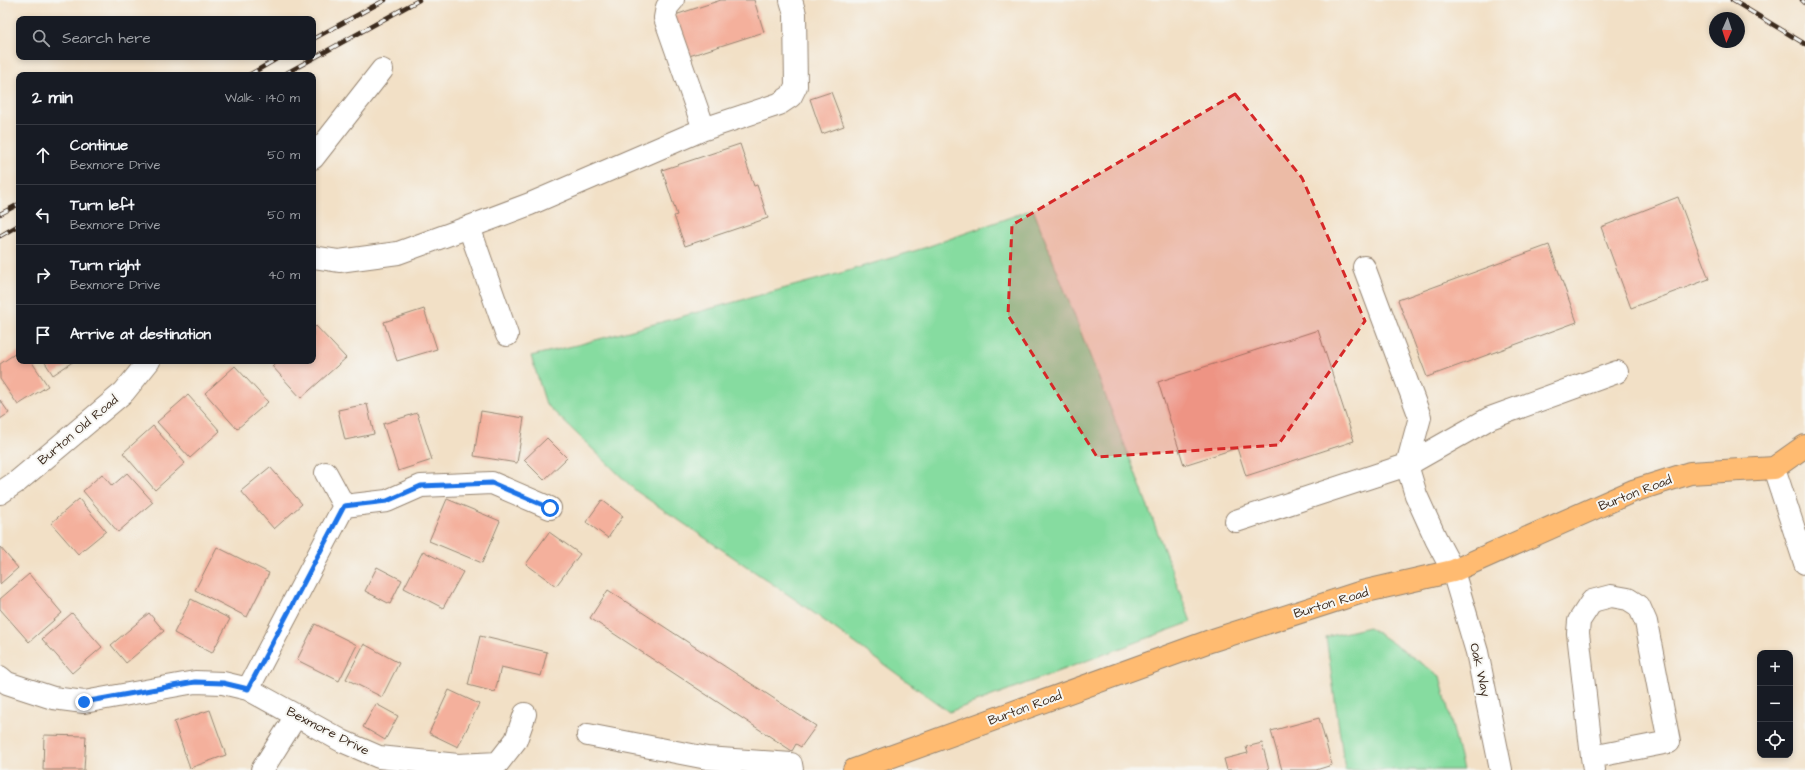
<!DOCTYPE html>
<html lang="en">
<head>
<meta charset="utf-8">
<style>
	body { margin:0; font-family:"Architects Daughter",sans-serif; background:#20242c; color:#f1f3f6 }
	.controls { position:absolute; right:12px; bottom:12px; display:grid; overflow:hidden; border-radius:8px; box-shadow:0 2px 6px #0003 }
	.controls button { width:36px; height:36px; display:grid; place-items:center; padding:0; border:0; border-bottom:1px solid #363941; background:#171b24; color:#f1f3f6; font:20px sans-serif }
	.compass { position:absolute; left:1709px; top:12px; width:36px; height:36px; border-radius:50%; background:#171b24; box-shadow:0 2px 6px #0003; rotate:183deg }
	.stop { position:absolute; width:12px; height:12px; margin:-9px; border:3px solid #1a73e8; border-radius:50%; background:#fff }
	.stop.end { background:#1a73e8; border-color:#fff; box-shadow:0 1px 4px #0008 }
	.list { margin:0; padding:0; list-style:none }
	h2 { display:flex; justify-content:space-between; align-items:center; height:52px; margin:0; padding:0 16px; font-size:17px }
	h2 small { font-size:13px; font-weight:400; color:#9ea1a6 }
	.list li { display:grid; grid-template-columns:26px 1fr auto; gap:12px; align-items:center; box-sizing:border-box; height:60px; padding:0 16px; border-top:1px solid #363941 }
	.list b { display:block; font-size:15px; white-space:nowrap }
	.list p { margin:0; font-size:13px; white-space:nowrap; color:#9ea1a6 }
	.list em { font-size:13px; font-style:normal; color:#9ea1a6 }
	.icon { flex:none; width:22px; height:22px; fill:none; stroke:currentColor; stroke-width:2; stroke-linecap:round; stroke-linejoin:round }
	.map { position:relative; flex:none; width:1805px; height:770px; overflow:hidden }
	.search { position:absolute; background:#171b24; box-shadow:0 2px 6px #0003; left:16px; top:16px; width:300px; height:44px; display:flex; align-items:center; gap:10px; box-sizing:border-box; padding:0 14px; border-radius:8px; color:#9ea1a6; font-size:15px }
	.panel { position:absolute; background:#171b24; box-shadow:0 2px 6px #0003; left:16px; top:72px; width:300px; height:292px; border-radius:8px }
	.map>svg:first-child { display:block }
</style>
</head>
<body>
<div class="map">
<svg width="1805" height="770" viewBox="0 0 1805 770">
	<rect width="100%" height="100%" fill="#f6f6f2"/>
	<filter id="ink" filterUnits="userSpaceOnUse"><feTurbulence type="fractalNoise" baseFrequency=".025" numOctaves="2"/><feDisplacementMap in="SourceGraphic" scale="8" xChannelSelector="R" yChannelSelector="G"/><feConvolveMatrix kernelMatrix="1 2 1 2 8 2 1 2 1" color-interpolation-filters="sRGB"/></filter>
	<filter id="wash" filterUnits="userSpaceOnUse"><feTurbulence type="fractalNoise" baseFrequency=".012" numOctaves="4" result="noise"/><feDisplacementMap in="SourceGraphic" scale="16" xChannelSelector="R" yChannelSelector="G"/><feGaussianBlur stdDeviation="0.9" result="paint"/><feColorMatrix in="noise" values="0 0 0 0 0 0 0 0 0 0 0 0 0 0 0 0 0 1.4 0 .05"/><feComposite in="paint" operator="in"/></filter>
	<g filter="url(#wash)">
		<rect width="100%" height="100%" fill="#f2e0c6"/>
		<path fill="#86dca0" stroke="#60835f" d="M1033,209L1132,464L1191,622L949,712L796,600L636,491L546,404L531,356L581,344L841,273L924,248Z
			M1369,627L1440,676L1463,770H1345L1326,637Z"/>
		<g id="blocks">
			<path fill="#f4b09c" d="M721,0H754L764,32L686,57L672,16Z
				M831,92L844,126L822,134L810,99Z
				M740,144L754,186L757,185L768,218L685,246L674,216L677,215L662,170Z
				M1678,197L1709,279L1631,308L1601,227Z
				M1549,245L1577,322L1427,377L1398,300Z
				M424,309L437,349L397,361L384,322Z
				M316,326L346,358L301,398L272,366L277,361H313V329Z
				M1318,330L1354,441L1246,476L1237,448L1184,465L1158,382Z
				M19,351V361H31L48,386L18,405L0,379V364Z
				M44,361H74L53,375Z
				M235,366L268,402L237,429L205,393Z
				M188,395L220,431L190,458L157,422Z
				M0,400L9,413L0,419Z
				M367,404L374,434L345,440L338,410Z
				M481,411L524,418L517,463L474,456Z
				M417,413L432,460L398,471L383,424Z
				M153,426L185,463L155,490L123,453Z
				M547,438L567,458L544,480L524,460Z
				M270,467L302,504L274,529L241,491Z
				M127,473L153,502L118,532L83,491L102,474L112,486Z
				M79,499L106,531L78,554L51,523Z
				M447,499L500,521L482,563L429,541Z
				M602,500L623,516L608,538L586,522Z
				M549,532L580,554L556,586L526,564Z
				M0,547L18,568L0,584Z
				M217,547L269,573L247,617L195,590Z
				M423,551L463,572L443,608L404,588Z
				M377,567L402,580L390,604L365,591Z
				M29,574L62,613L29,642L0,609V599Z
				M608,590L816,726L801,747L796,744L792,751L590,618Z
				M191,599L230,619L212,653L174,633Z
				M72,613L102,647L72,673L42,639Z
				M149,613L164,631L126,663L111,645Z
				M315,624L357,645L339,681L297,660Z
				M480,636L547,652L541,676L501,667L495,692L468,685Z
				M364,644L399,663L382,697L346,679Z
				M449,690L479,704L458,747L429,733Z
				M376,704L398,716L385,740L363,727Z
				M210,710L226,755L190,768L174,722Z
				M1319,718L1332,765L1316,770H1282L1271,731Z
				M44,735L86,736L84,770H43Z
				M1262,743L1269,770H1227L1224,759L1248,753L1246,747Z"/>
		</g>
	</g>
	<g filter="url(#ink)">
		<use href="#blocks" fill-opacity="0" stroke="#968572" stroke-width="1"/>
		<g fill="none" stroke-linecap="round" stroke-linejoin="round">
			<g stroke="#968572" stroke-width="24">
				<path id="minor" d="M673,0L667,7L665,18L704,129
					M313,158L382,70
					M469,227L530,204L704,129L779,104L791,96L796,86L795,14L791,0
					M313,257L339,261L398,253L469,227L507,335
					M1364,267L1420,417L1407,465L1416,495L1436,539L1453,571L1477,652L1501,770
					M1774,468L1805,563
					M326,473L344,506L387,501L421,486L492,483L550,508
					M0,493L18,481L124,392L149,361
					M1236,521L1407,465L1490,418L1617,372
					M0,677L7,683L53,698L84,702L195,682L223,683L248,689L342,741L379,757L458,765L498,763L516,740L525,714
					M248,689L344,506
					M588,735L707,758L791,764L792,770
					M1592,757L1669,742L1646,622L1639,606L1628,599L1611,596L1592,601L1579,621L1578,633L1592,757L1594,770
					M262,770L296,716"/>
			</g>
			<g stroke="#968572" stroke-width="24">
				<path id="highway" d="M854,770L1210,641L1362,592L1453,571L1633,491L1690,473L1774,468L1805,446"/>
			</g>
			<use href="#minor" stroke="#fff" stroke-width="22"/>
			<use href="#highway" stroke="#ffbb71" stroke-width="22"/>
			<g stroke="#3b2a1e" stroke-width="4.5">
				<path id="rail" d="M1732,0L1805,44
					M1802,0L1805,3
					M313,39L385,0
					M249,75L280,57
					M283,75L419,0
					M0,214L19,204
					M0,236L19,225"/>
			</g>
			<use href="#rail" stroke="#f6f6f2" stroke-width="3" stroke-dasharray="9" stroke-linecap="butt"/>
		</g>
	</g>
	<g fill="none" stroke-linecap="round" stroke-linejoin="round" filter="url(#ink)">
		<path stroke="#1a73e8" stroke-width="5" d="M84,702L195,682L223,683L248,689L344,506L387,501L421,486L492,483L550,508"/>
	</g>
	<path fill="#d62828" fill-opacity="0.2" stroke="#d62828" stroke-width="3" stroke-dasharray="8 5" stroke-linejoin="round" d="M1235,94L1302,178L1365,321L1278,445L1097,457L1008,315L1012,225Z"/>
	<g text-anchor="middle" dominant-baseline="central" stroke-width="4" stroke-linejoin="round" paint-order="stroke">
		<g font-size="13" fill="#3b2a1e" stroke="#f6f6f2">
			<text transform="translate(78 430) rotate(-40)">Burton Old Road</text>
			<text transform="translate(1635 493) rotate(-21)">Burton Road</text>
			<text transform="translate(1331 603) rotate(-17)">Burton Road</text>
			<text transform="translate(1480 670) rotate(77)">Oak Way</text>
			<text transform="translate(1025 708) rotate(-20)">Burton Road</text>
			<text transform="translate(328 731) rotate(27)">Bexmore Drive</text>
		</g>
	</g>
</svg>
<div class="controls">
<button>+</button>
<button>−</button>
<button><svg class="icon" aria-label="locate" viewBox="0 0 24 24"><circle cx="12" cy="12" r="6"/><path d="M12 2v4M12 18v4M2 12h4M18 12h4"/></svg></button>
</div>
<svg class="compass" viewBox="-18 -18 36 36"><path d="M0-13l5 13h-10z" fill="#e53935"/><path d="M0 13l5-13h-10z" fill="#9ea1a6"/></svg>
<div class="stop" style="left:550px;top:508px"></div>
<div class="stop end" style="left:84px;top:702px"></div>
<div class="search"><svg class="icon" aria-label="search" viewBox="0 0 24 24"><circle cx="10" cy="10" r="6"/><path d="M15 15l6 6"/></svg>Search here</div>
<section class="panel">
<h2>2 min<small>Walk · 140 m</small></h2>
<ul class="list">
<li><svg class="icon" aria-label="ahead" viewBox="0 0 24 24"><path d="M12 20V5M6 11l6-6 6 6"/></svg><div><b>Continue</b><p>Bexmore Drive</p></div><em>50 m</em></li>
<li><svg class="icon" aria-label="left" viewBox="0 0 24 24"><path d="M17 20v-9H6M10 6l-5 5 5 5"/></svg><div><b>Turn left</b><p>Bexmore Drive</p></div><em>50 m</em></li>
<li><svg class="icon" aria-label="right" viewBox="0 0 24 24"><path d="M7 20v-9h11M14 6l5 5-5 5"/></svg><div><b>Turn right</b><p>Bexmore Drive</p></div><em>40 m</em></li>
<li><svg class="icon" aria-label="arrive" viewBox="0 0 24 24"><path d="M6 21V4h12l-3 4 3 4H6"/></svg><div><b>Arrive at destination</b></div></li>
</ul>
</section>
</div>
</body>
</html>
